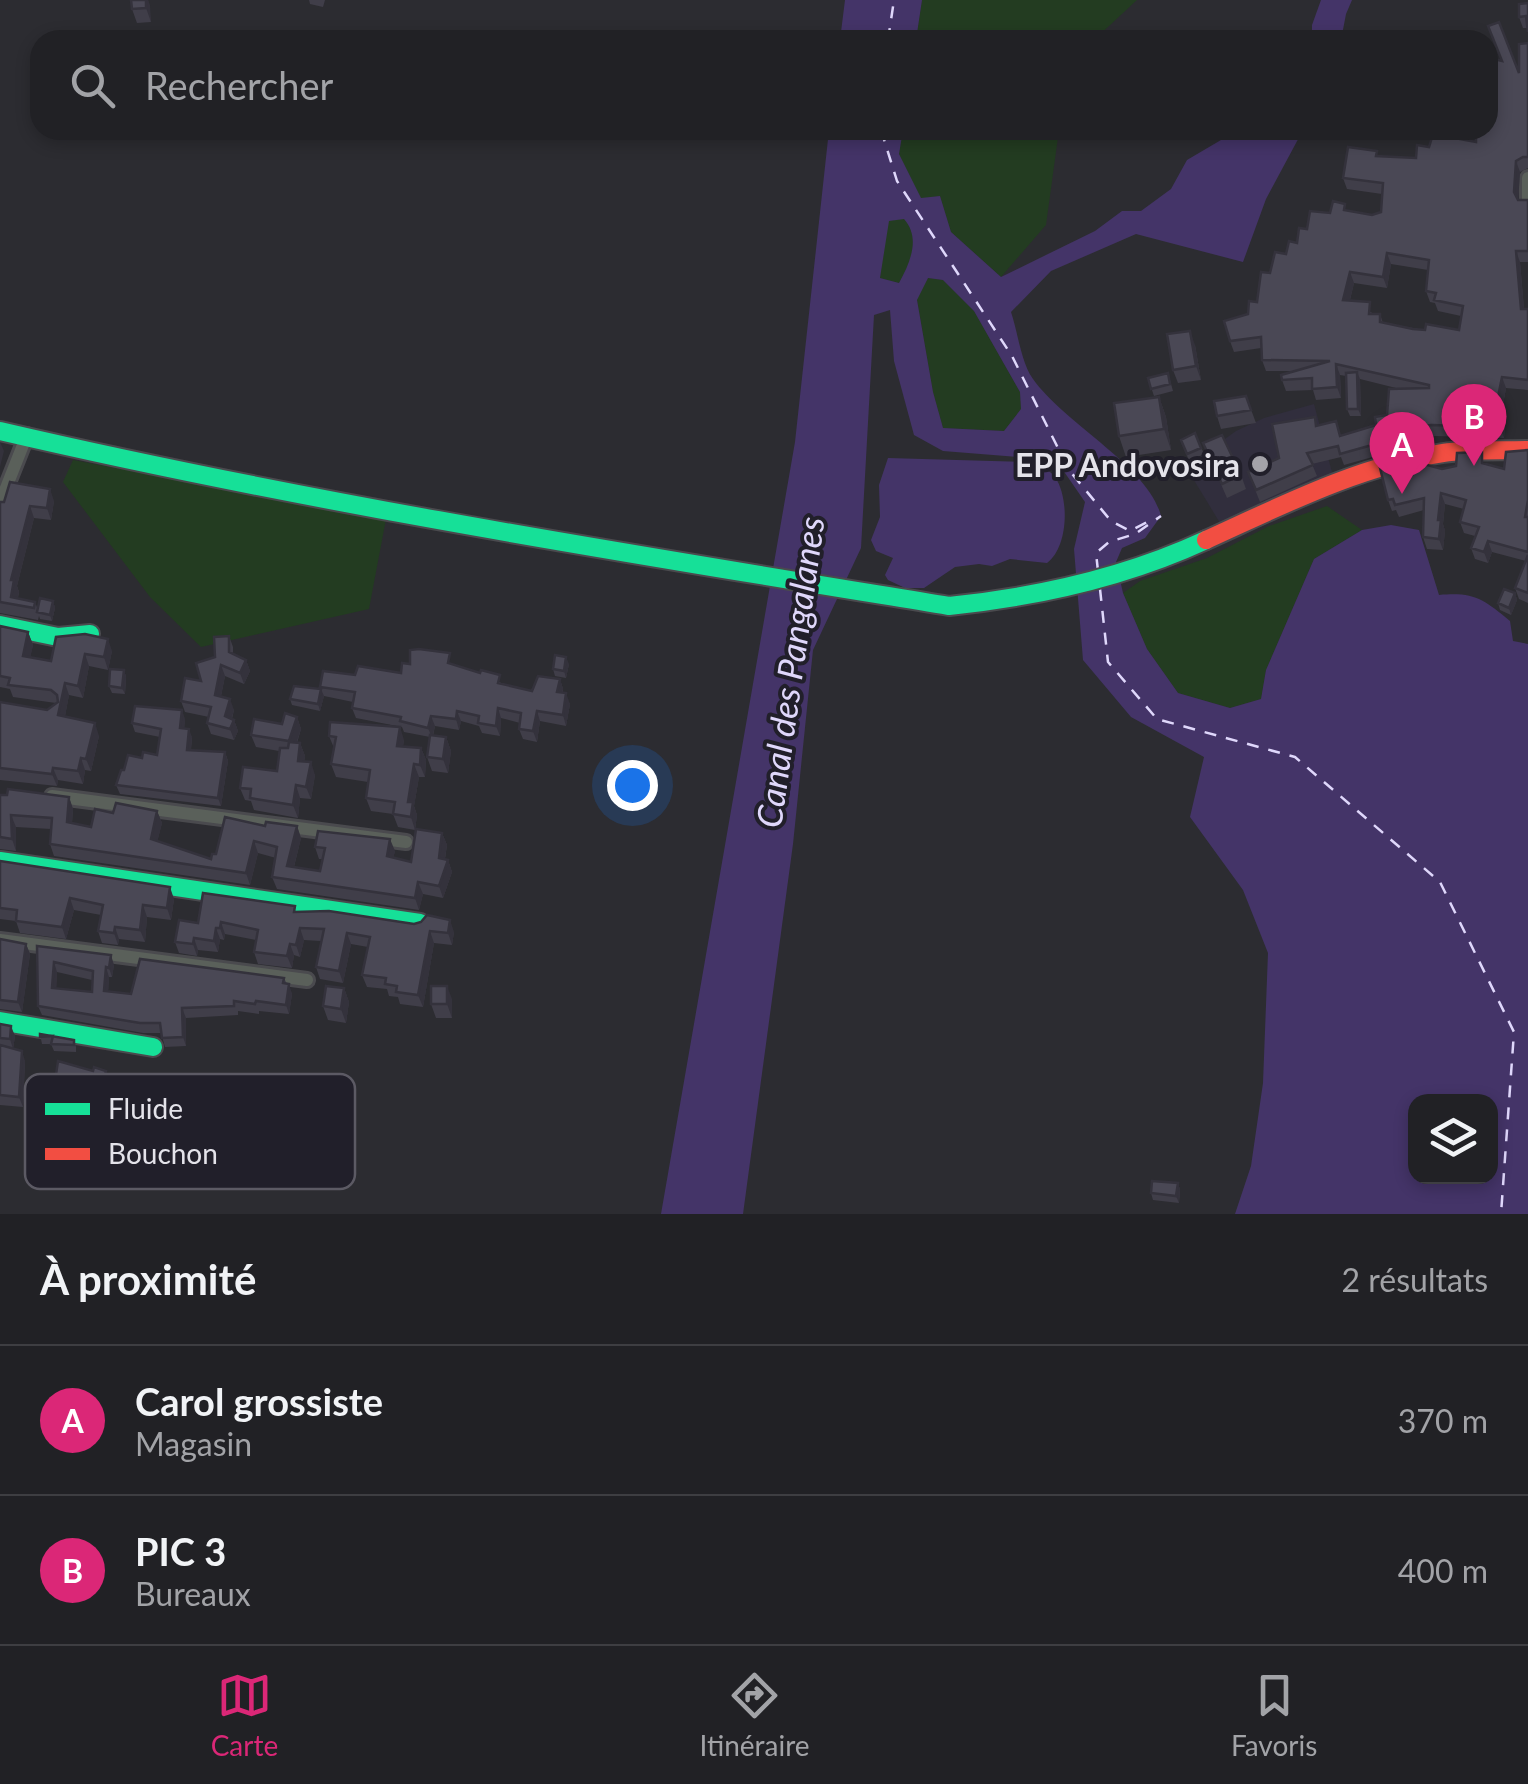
<!DOCTYPE html>
<html lang="fr">
<head>
<meta charset="utf-8">
<style>
	body { margin:0; font-family:Lato,sans-serif; background:#2d2e32; color:#f1f3f6 }
	.controls { position:absolute; right:30px; bottom:30px; display:grid; overflow:hidden; border-radius:20px; box-shadow:0 5px 15px #0003 }
	.controls button { width:90px; height:90px; display:grid; place-items:center; padding:0; border:0; border-bottom:2px solid #3e3e42; background:#212125; color:#f1f3f6; font:50px sans-serif }
	.you { position:absolute; left:632px; top:785px; width:35px; height:35px; margin:-25px; border:8px solid #fff; border-radius:50%; background:#1a73e8; box-shadow:0 0 0 15px #1a73e833 }
	.badge { display:grid; place-items:center; width:65px; height:65px; border-radius:50%; background:#db2777; color:#fff; font-size:32px; font-weight:700 }
	.pin { position:absolute; translate:-50% -82px; filter:drop-shadow(0 2px 5px #0008) }
	.pin::after { content:''; position:absolute; top:52px; width:35px; height:30px; background:inherit; clip-path:polygon(0 0,100% 0,50% 100%) }
	.list { margin:0; padding:0; list-style:none }
	h2 { display:flex; justify-content:space-between; align-items:center; height:130px; margin:0; padding:0 40px; font-size:42px }
	h2 small { font-size:32px; font-weight:400; color:#a2a3a7 }
	.list li { display:grid; grid-template-columns:65px 1fr auto; gap:30px; align-items:center; box-sizing:border-box; height:150px; padding:0 40px; border-top:2px solid #3e3e42 }
	.list b { display:block; font-size:38px; white-space:nowrap }
	.list p { margin:0; font-size:32px; white-space:nowrap; color:#a2a3a7 }
	.list em { font-size:32px; font-style:normal; color:#a2a3a7 }
	.icon { flex:none; width:55px; height:55px; fill:none; stroke:currentColor; stroke-width:2; stroke-linecap:round; stroke-linejoin:round }
	.map { position:relative; flex:none; width:1528px; height:1214px; overflow:hidden }
	.search { position:absolute; background:#212125; box-shadow:0 5px 15px #0003; left:30px; right:30px; top:30px; height:110px; display:flex; align-items:center; gap:25px; box-sizing:border-box; padding:0 35px; border-radius:30px; color:#a2a3a7; font-size:38px }
	.sheet { height:430px; background:#212125 }
	nav { display:flex; justify-content:space-around; align-items:center; box-sizing:border-box; height:140px; border-top:2px solid #3e3e42; background:#212125; font-size:28px; color:#a2a3a7 }
	nav a { display:grid; justify-items:center; gap:5px }
	nav .on { color:#db2777 }
	.map>svg:first-child { display:block }
</style>
</head>
<body>
<div class="map">
<svg width="1528" height="1214" viewBox="0 0 1528 1214">
	<rect width="100%" height="100%" fill="#2c2c31"/>
	<path fill="#312e3d" d="M1314,404L1333,476L1220,523L1186,467L1236,431L1264,418Z"/>
	<path fill="#233c21" d="M922,0H1137L1094,40H916Z
		M903,130H1059L1046,225L1001,277L951,232L940,196L921,199L899,154Z
		M904,218C921,238 911,263 899,283L880,278L888,221Z
		M928,278L943,280L974,311L1020,392L1021,409L1004,431L943,428L933,392L917,299Z
		M73,460L386,519L369,609L201,647L150,597L63,482Z
		M1327,506L1362,530L1314,559L1266,670L1261,699L1230,708L1178,693L1147,649L1123,593L1140,581L1207,558L1269,526Z"/>
	<path fill="#443468" fill-rule="evenodd" d="M845,0H922L916,40H840Z
		M1321,0H1352L1346,14L1341,40H1312V25Z
		M829,130H903L899,154L921,198L940,196L951,232L1001,277L1095,231L1122,211H1141L1171,189L1187,160L1238,130H1303L1266,199L1243,262L1136,234L1051,271L1011,312C1018,333 1021,362 1033,379C1064,423 1149,467 1161,516L1145,538L1122,548L1116,562L1123,593L1147,649L1178,693L1230,708L1261,699L1266,670L1314,559L1362,530L1391,525L1419,530L1439,595C1475,592 1483,599 1510,621L1513,641L1528,644V1214H1235L1251,1166L1263,1083L1268,953L1243,890L1190,817L1204,757L1131,717L1083,660L1074,549L1085,502L1056,460L943,451L914,435L894,361L890,310L874,315L861,548L813,650L793,844L743,1214H661L795,442ZM904,219C921,238 910,263 899,283L880,278L889,221ZM928,278L943,280L974,311L1020,392L1021,409L1004,431L943,428L933,392L917,300ZM1416,1102H1490V1176H1416Z
		M888,458L1026,462C1036,466 1049,468 1055,477C1070,499 1068,548 1047,563L1010,559L992,566L979,564L955,567L924,588H905L888,580L885,575L893,558L876,551L871,540L880,517L879,485Z"/>
	<g fill="none" stroke-linecap="round" stroke-linejoin="round">
		<path stroke="#dfd7fb" stroke-width="2.5" stroke-dasharray="12 10" stroke-linecap="butt" d="M888,40L894,0
			M881,130L897,181L1012,356L1069,470L1111,521L1130,531L1153,519
			M1098,571L1096,553L1109,542L1135,534L1161,516
			M1100,589L1108,662L1157,719L1295,757L1440,882L1514,1032L1501,1214"/>
		<g stroke="#4a4a4e" stroke-width="18">
			<path id="street" d="M1528,178V203
				M0,503L27,435
				M52,796L406,842
				M0,940L307,980"/>
		</g>
		<g stroke="#4a4a4e" stroke-width="22">
			<path id="fast" d="M0,431C314,504 631,554 949,606C1037,597 1126,577 1206,540
				M0,625L58,637L90,634
				M0,861L420,923
				M0,1021L153,1047"/>
		</g>
		<g stroke="#4a4a4e" stroke-width="22">
			<path id="jam" d="M1206,540C1283,505 1359,466 1443,453C1471,449 1500,451 1528,450"/>
		</g>
		<use href="#street" stroke="#5a605a" stroke-width="12"/>
		<use href="#fast" stroke="#16e098" stroke-width="18"/>
		<use href="#jam" stroke="#f24e42" stroke-width="18"/>
	</g>
	<path fill="#403e49" fill-rule="evenodd" d="M131,0H148L151,22L137,23L132,9Z
		M309,0H325L323,7L310,4Z
		M1528,3V28H1523L1519,17Z
		M1528,43V168L1520,172L1518,200H1528V262H1520L1524,309H1528V390L1506,388L1503,405L1506,413L1504,438L1435,436L1411,439L1412,446L1344,465L1341,457L1312,464L1317,476L1260,502L1248,472L1279,458L1318,426L1341,436L1376,425L1387,415L1400,389L1360,379L1361,416H1350L1347,409L1346,376L1340,375L1341,398L1316,400L1313,390L1286,391L1282,380L1293,371H1266L1262,360L1261,348L1234,352L1230,341L1257,302L1270,273L1297,243L1307,229L1330,213L1348,211L1372,215L1381,212L1382,194L1347,189L1343,178L1379,156L1416,158L1429,147L1476,142L1519,73ZM1391,264L1428,270L1426,291L1430,302L1435,303L1438,311L1461,316L1459,330H1425L1383,323L1380,314H1374L1350,300L1354,283L1387,288Z
		M1377,130H1403L1402,134L1378,133Z
		M1195,345L1201,380L1178,383L1173,370Z
		M1168,373L1173,391L1154,396L1148,378Z
		M1246,396L1256,423L1221,429L1217,416Z
		M1159,397L1166,417L1171,450L1126,457L1119,436Z
		M1195,433L1204,454L1189,461L1181,440Z
		M1203,443L1241,475L1246,489L1227,498Z
		M1528,450V603L1519,599L1515,588L1526,561L1492,552L1488,563L1475,559L1471,548L1475,536L1464,533L1460,522L1464,509L1445,504L1443,524L1445,531L1443,550L1427,549L1423,537L1424,510L1399,517L1396,510L1392,511L1388,500L1425,457L1428,465L1442,469L1486,463V464L1504,469Z
		M0,501L4,502L54,501L51,520L34,518L17,586L19,592L18,598L35,602L38,610L53,601L55,608L52,621L40,619L39,616L38,620L0,613Z
		M1515,593L1517,600L1511,615L1500,610L1498,603Z
		M0,626L28,632L33,645L30,657L51,661L56,637L112,651L108,670L89,666L83,698L69,695L65,716L99,736L91,771L85,770L83,784L58,780L57,786L0,780V702L47,710L56,703L13,697L10,689L0,687Z
		M229,636L233,647V654L246,660L250,671L244,684L225,676L221,696L234,710L232,719L234,720L238,731L234,740L211,734L207,723L209,717L185,712L181,701L201,681Z
		M410,664H454L504,684L532,691L560,679L563,689V693L570,704L566,726L540,721L537,742L523,739L519,729L520,723L501,718L500,736L482,733L479,726L461,721L459,730L435,726L433,736L446,737L451,751L448,773L432,771L427,757L430,737L404,732L402,727L356,718L352,708L353,702L324,696L320,711L292,705L290,699L321,689L320,687L355,675L401,673Z
		M569,664L566,678L555,676L553,669Z
		M124,670L126,677L125,694L112,693L109,686Z
		M297,717L301,729L297,743H300L305,756L304,762L315,775L311,799L300,798L298,818L254,810L251,801L245,800L240,788L277,771L279,751L256,747L251,735Z
		M185,719L184,728L192,737L191,750L225,752L228,761L221,806L120,794L116,785L124,770L142,758L157,755L160,737L135,732L132,723Z
		M329,736L404,740L403,746L421,748L426,760L425,777H419L414,806L417,815L415,830L398,827L393,814L371,811L366,798L368,782L336,777L331,764L334,748Z
		M0,795L69,797L73,809L72,823L91,827L113,813L157,811L162,823L157,842L211,859L216,854L265,826H297L301,838L294,867L320,871L322,859H319L315,847L395,851L393,858L411,862L442,833L447,845L445,859L448,860L452,872L443,898L423,894L419,910L277,889L272,877L276,858L258,853L250,885L54,856L50,844L51,829L16,827V851L0,849Z
		M0,861L174,899L171,920L147,917L145,942L119,939L118,945L102,943L98,931L101,915L74,910L66,939L20,933L16,921L0,919Z
		M297,912L454,932L452,945L434,943L423,1007L400,1004L398,997L389,996L387,989L367,987L362,975L368,947L351,944L343,983L320,979L316,967L321,941L304,940L300,957L294,955L292,968L258,964L254,952L256,940L225,934L224,940L220,939L218,952L198,950L197,956L179,953L175,942L198,923Z
		M0,939L26,944L30,954L22,1012L0,1009Z
		M37,946L114,965L112,977H109L108,991L131,994L284,978L292,994L289,1014L259,1011V1014L238,1011V1015L186,1018V1046L165,1047L161,1033H143L42,1015L38,1006ZM57,972L92,980V992L56,988Z
		M344,988L349,1002L346,1023L328,1020L323,1006Z
		M452,999V1018H436L431,1004Z
		M0,1024L15,1036L13,1049L25,1061L23,1107L0,1105V1109Z
		M40,1034L74,1040L76,1047V1052L54,1051L51,1044H42Z
		M93,1071L110,1081L105,1097L85,1092L88,1101L58,1097L54,1088Z
		M1178,1183L1180,1190L1179,1203L1153,1200L1151,1193Z"/>
	<path fill="#34323c" d="M146,0H148L150,5L151,22L146,8Z
		M1516,161L1520,172L1518,203L1514,192Z
		M1516,251L1520,262L1525,320L1521,309Z
		M1387,253L1391,264L1387,288L1383,277Z
		M1350,272L1354,283L1347,311L1343,300Z
		M1190,331L1195,345L1201,380L1196,366Z
		M1336,364L1340,375L1341,398L1337,387Z
		M1357,372L1360,379L1361,416L1358,409Z
		M1502,377L1506,388L1503,405L1506,413L1504,438L1500,427L1497,402Z
		M1159,397L1166,417L1171,450L1164,429Z
		M0,442L4,451L0,467Z
		M50,489L54,501L51,520L47,508Z
		M1441,493L1445,504L1443,524L1445,531L1443,550L1439,539L1438,520Z
		M30,506L34,518L17,586L19,592L16,605L11,597V580Z
		M1488,541L1492,552L1488,563L1484,552Z
		M1515,593L1517,600L1511,615L1509,608Z
		M53,601L55,608L52,621L50,615Z
		M28,632L33,645L28,668L23,656Z
		M108,639L112,651L108,670L104,657Z
		M85,654L89,666L83,698L78,686Z
		M566,657L569,664L566,678L564,671Z
		M246,660L250,671L244,684L240,673Z
		M221,665L225,676L219,706L215,695Z
		M124,670L126,677L125,694L122,688Z
		M560,679L563,689L561,702L557,692Z
		M65,683L69,695L63,727L58,715Z
		M321,689L324,696L320,711L318,704Z
		M566,693L570,704L566,726L563,715Z
		M230,699L234,710L229,727L225,716Z
		M498,708L501,718L500,736L496,726Z
		M182,710L185,719L184,737L180,728Z
		M457,711L461,721L459,730L456,719Z
		M537,711L540,721L537,742L533,731Z
		M431,716L435,726L432,738L428,728Z
		M297,717L301,729L293,753L289,741Z
		M234,720L238,731L234,740L230,729Z
		M95,723L99,736L91,771L86,759Z
		M400,727L404,740L401,759L397,746Z
		M189,729L192,737L190,759L187,750Z
		M446,737L451,751L448,773L443,759Z
		M300,743L305,756L303,773L298,761Z
		M421,748L426,760L425,777L420,765Z
		M225,752L228,761L221,806L218,798Z
		M81,758L85,770L83,784L78,771Z
		M311,762L315,775L311,799L306,787Z
		M414,764L419,777L414,806L417,815L415,830L411,817L408,802Z
		M53,768L58,780L57,786L52,774Z
		M296,785L300,798L298,818L293,805Z
		M69,797L73,809L71,834L67,822Z
		M157,811L162,823L155,851L151,839Z
		M11,815L16,827V851L12,839Z
		M297,826L301,838L291,878L287,866Z
		M442,833L447,845L443,870L439,858Z
		M390,839L395,851L391,868L387,856Z
		M254,841L258,853L250,885L246,873Z
		M448,860L452,872L443,898L439,886Z
		M418,882L423,894L419,910L415,898Z
		M170,887L174,899L171,920L167,908Z
		M70,898L74,910L66,939L62,927Z
		M143,905L147,917L145,942L140,930Z
		M450,920L454,932L452,945L448,933Z
		M221,922L225,934L224,940L220,928Z
		M115,927L119,939L118,945L114,933Z
		M216,928L220,939L218,952L214,941Z
		M300,928L304,940L300,957L296,945Z
		M430,931L434,943L423,1007L418,995Z
		M347,933L351,944L343,983L339,971Z
		M194,938L198,950L197,956L193,944Z
		M26,944L30,954L22,1012L18,1002Z
		M290,944L294,955L292,968L287,956Z
		M111,955L114,965L112,977L109,968Z
		M54,962L57,972L56,998L52,988Z
		M106,967L109,977L108,1000L104,991Z
		M289,984L292,994L289,1014L286,1005Z
		M447,986L452,999V1018L447,1004Z
		M344,988L349,1002L346,1023L341,1009Z
		M182,1008L186,1018V1046L183,1037Z
		M11,1026L15,1036L13,1049L10,1039Z
		M22,1051L25,1061L23,1107L19,1097Z
		M106,1071L110,1081L105,1097L102,1087Z
		M1178,1183L1180,1190L1179,1203L1176,1196Z"/>
	<path fill="#4a4855" stroke="#34323c" stroke-width="2.5" fill-rule="evenodd" d="M131,0H146V8L132,9Z
		M1528,3V32L1526,16L1519,17V4Z
		M1499,22L1519,73V44L1528,43V157H1523L1516,161L1514,192L1518,200H1528V251H1516L1521,309H1528V380L1502,377L1497,402H1502L1500,427L1431,425L1407,428L1408,435L1340,454L1338,446L1307,453L1313,465L1256,490L1248,472L1279,458L1272,424L1315,417L1316,426L1336,421L1340,436L1376,425L1375,417L1387,415L1389,389L1429,388V385L1336,364L1337,387L1312,389V378L1282,380L1281,375L1330,361L1262,360L1261,337L1230,341L1224,321L1248,314L1249,301L1257,302L1261,272L1270,273L1275,252L1286,254L1289,241L1297,243L1299,228L1307,229L1310,211L1330,213L1333,201L1345,204L1344,210L1372,215L1381,212L1383,183L1343,178L1348,147L1377,151L1376,156L1416,158L1417,145L1429,147L1433,134L1476,142V130H1488V62L1490,58L1502,61L1488,26ZM1387,253L1429,260L1426,291L1436,293L1434,300L1463,306L1459,330L1426,324L1425,330L1413,329L1380,322V314H1369L1370,302L1343,300L1350,272L1383,277Z
		M1422,34L1434,38V40H1420Z
		M1190,331L1196,366L1173,370L1167,334Z
		M1357,372L1358,409H1347L1346,373Z
		M1168,373L1170,384L1151,389L1148,378Z
		M1246,396L1251,410L1217,416L1214,401Z
		M1159,397L1164,429L1119,436L1114,403Z
		M1195,433L1201,448L1187,454L1181,440Z
		M1222,435L1241,475L1222,484L1203,443Z
		M1528,450V500L1525,517H1528V552L1488,541L1484,552L1471,548L1479,527L1460,522L1466,500L1441,493L1438,520H1441L1439,539L1423,537L1424,498L1395,505L1393,499L1388,500L1380,468L1425,457L1427,465L1442,469L1456,466L1457,453L1482,452V463L1504,469L1506,452Z
		M10,482L50,489L47,508L30,506L11,580H14L11,597L35,602L34,608L0,602V502H4Z
		M1528,555V593L1515,588Z
		M1504,589L1515,593L1509,608L1498,603Z
		M40,598L53,601L50,615L37,612Z
		M0,626L28,632L23,656L51,661L56,637L85,634L108,639L104,657L85,654L78,686L65,683L58,715L95,723L86,759L81,758L78,771L53,768L52,774L0,768V702L47,710L58,702L57,695L51,690L8,685L10,678L0,676Z
		M229,636V652L246,660L240,673L221,665L215,695L230,699L225,716L234,720L230,729L207,723L211,707L181,701L185,678L201,681L196,663L215,657L214,637Z
		M419,649L450,653L448,663L480,673L481,670L500,675L498,683L532,691L538,676L560,679L557,692L566,693L563,715L537,711L533,731L519,729L521,713L498,708L496,726L478,723L479,716L457,711L456,719L431,716L428,728L400,721L401,717L352,708L355,692L320,687L323,671L355,675L358,666L401,673L402,663L410,664V650Z
		M555,655L566,657L564,671L553,669Z
		M110,669L124,670L122,688L109,686Z
		M294,686L321,689L318,704L290,699Z
		M135,706L182,710L180,728L189,729L187,750L225,752L218,798L116,785L121,770H124L128,755L142,758L143,752L157,755L161,729L132,723Z
		M285,713L297,717L289,741L251,735L254,719L282,724Z
		M330,722L400,727L397,746L421,748L420,765L414,764L408,802H413L411,817L393,814L395,802L366,798L370,770L331,764L336,737L329,736Z
		M430,735L446,737L443,759L427,757Z
		M289,742L300,743L298,761L311,762L306,787L296,785L293,805L250,798L251,789L240,788L243,767L277,771L280,748H288Z
		M8,789L69,797L67,822L91,827L95,809L113,813L116,803L157,811L151,839L211,859L212,854H216L225,817L265,826L266,822L297,826L287,866L320,871L325,848L315,847L318,831L390,839L387,856L411,862L416,829L442,833L439,858L448,860L439,886L418,882L415,898L272,877L277,847L254,841L246,873L50,844L52,818L11,815L12,839L0,837V795H7Z
		M0,861L170,887L167,908L143,905L140,930L115,927L114,933L98,931L103,905L70,898L62,927L16,921L17,910L0,908Z
		M203,893L295,906L294,912L329,911L414,924L421,922L427,915L450,920L448,933L430,931L418,995L396,992L397,986L385,984L386,978L362,975L370,937L347,933L339,971L316,967L324,929L300,928L296,945L290,944L287,956L254,952L258,930L221,922L220,928H216L214,941L194,938L193,944L175,942L179,920L198,923Z
		M0,939L26,944L18,1002L0,1000Z
		M37,946L111,955L109,968L106,967L104,991L131,994L140,959L284,978L283,983L289,984L286,1005L256,1001L255,1004L234,1001V1006L182,1008L183,1037L162,1038L160,1023H140L38,1006ZM54,962L93,971L92,992L52,988Z
		M326,986L344,988L341,1009L323,1006Z
		M431,986H447V1004H431Z
		M0,1024L11,1026L10,1039L0,1038Z
		M40,1034L74,1040V1045L51,1044L53,1036L40,1037Z
		M0,1045L22,1051L19,1097L0,1095Z
		M58,1061L93,1071L94,1067L106,1071L102,1087L82,1082L84,1092L54,1088Z
		M1152,1181L1178,1183L1176,1196L1151,1193Z"/>
	<circle fill="#a4a3a9" stroke="#211f2a" stroke-width="4" cx="1260" cy="464" r="10"/>
	<g text-anchor="middle" dominant-baseline="central" stroke-width="8" stroke-linejoin="round" paint-order="stroke">
		<g font-size="32" font-weight="bold" fill="#e4e3ea" stroke="#211f2a" text-anchor="end">
			<text x="1240" y="464">EPP Andovosira</text>
		</g>
		<g font-size="35" font-style="italic" fill="#dfd7fb" stroke="#211f2a">
			<text transform="translate(789 672) rotate(-82)">Canal des Pangalanes</text>
		</g>
	</g>
	<rect x="25" y="1074" width="330" height="115" rx="15" fill="#211f2a" stroke="#5c5a64" stroke-width="2.5"/>
	<rect x="45" y="1103" width="45" height="12" fill="#16e098"/>
	<rect x="45" y="1148" width="45" height="12" fill="#f24e42"/>
	<g font-size="28" fill="#e4e3ea">
		<text x="108" y="1119">Fluide</text>
		<text x="108" y="1164">Bouchon</text>
	</g>
</svg>
<div class="controls">
<button><svg class="icon" aria-label="layers" viewBox="0 0 24 24"><path d="M12 4l9 5-9 5-9-5zM3 14l9 5 9-5"/></svg></button>
</div>
<div class="you"></div>
<div class="pin badge" style="left:1402px;top:494px">A</div>
<div class="pin badge" style="left:1474px;top:466px">B</div>
<div class="search"><svg class="icon" aria-label="search" viewBox="0 0 24 24"><circle cx="10" cy="10" r="6"/><path d="M15 15l6 6"/></svg>Rechercher</div>
</div>
<section class="sheet">
<h2>À proximité<small>2 résultats</small></h2>
<ul class="list">
<li><span class="badge">A</span><div><b>Carol grossiste</b><p>Magasin</p></div><em>370 m</em></li>
<li><span class="badge">B</span><div><b>PIC 3</b><p>Bureaux</p></div><em>400 m</em></li>
</ul>
</section>
<nav>
<a class="on"><svg class="icon" aria-label="map" viewBox="0 0 24 24"><path d="M3 6l6-2 6 2 6-2v14l-6 2-6-2-6 2zM9 4v14M15 6v14"/></svg>Carte</a>
<a><svg class="icon" aria-label="directions" viewBox="0 0 24 24"><path d="M12 3l9 9-9 9-9-9zM9 14v-3h6M13 9l2 2-2 2"/></svg>Itinéraire</a>
<a><svg class="icon" aria-label="saved" viewBox="0 0 24 24"><path d="M7 4h10v16l-5-4-5 4z"/></svg>Favoris</a>
</nav>
</body>
</html>
